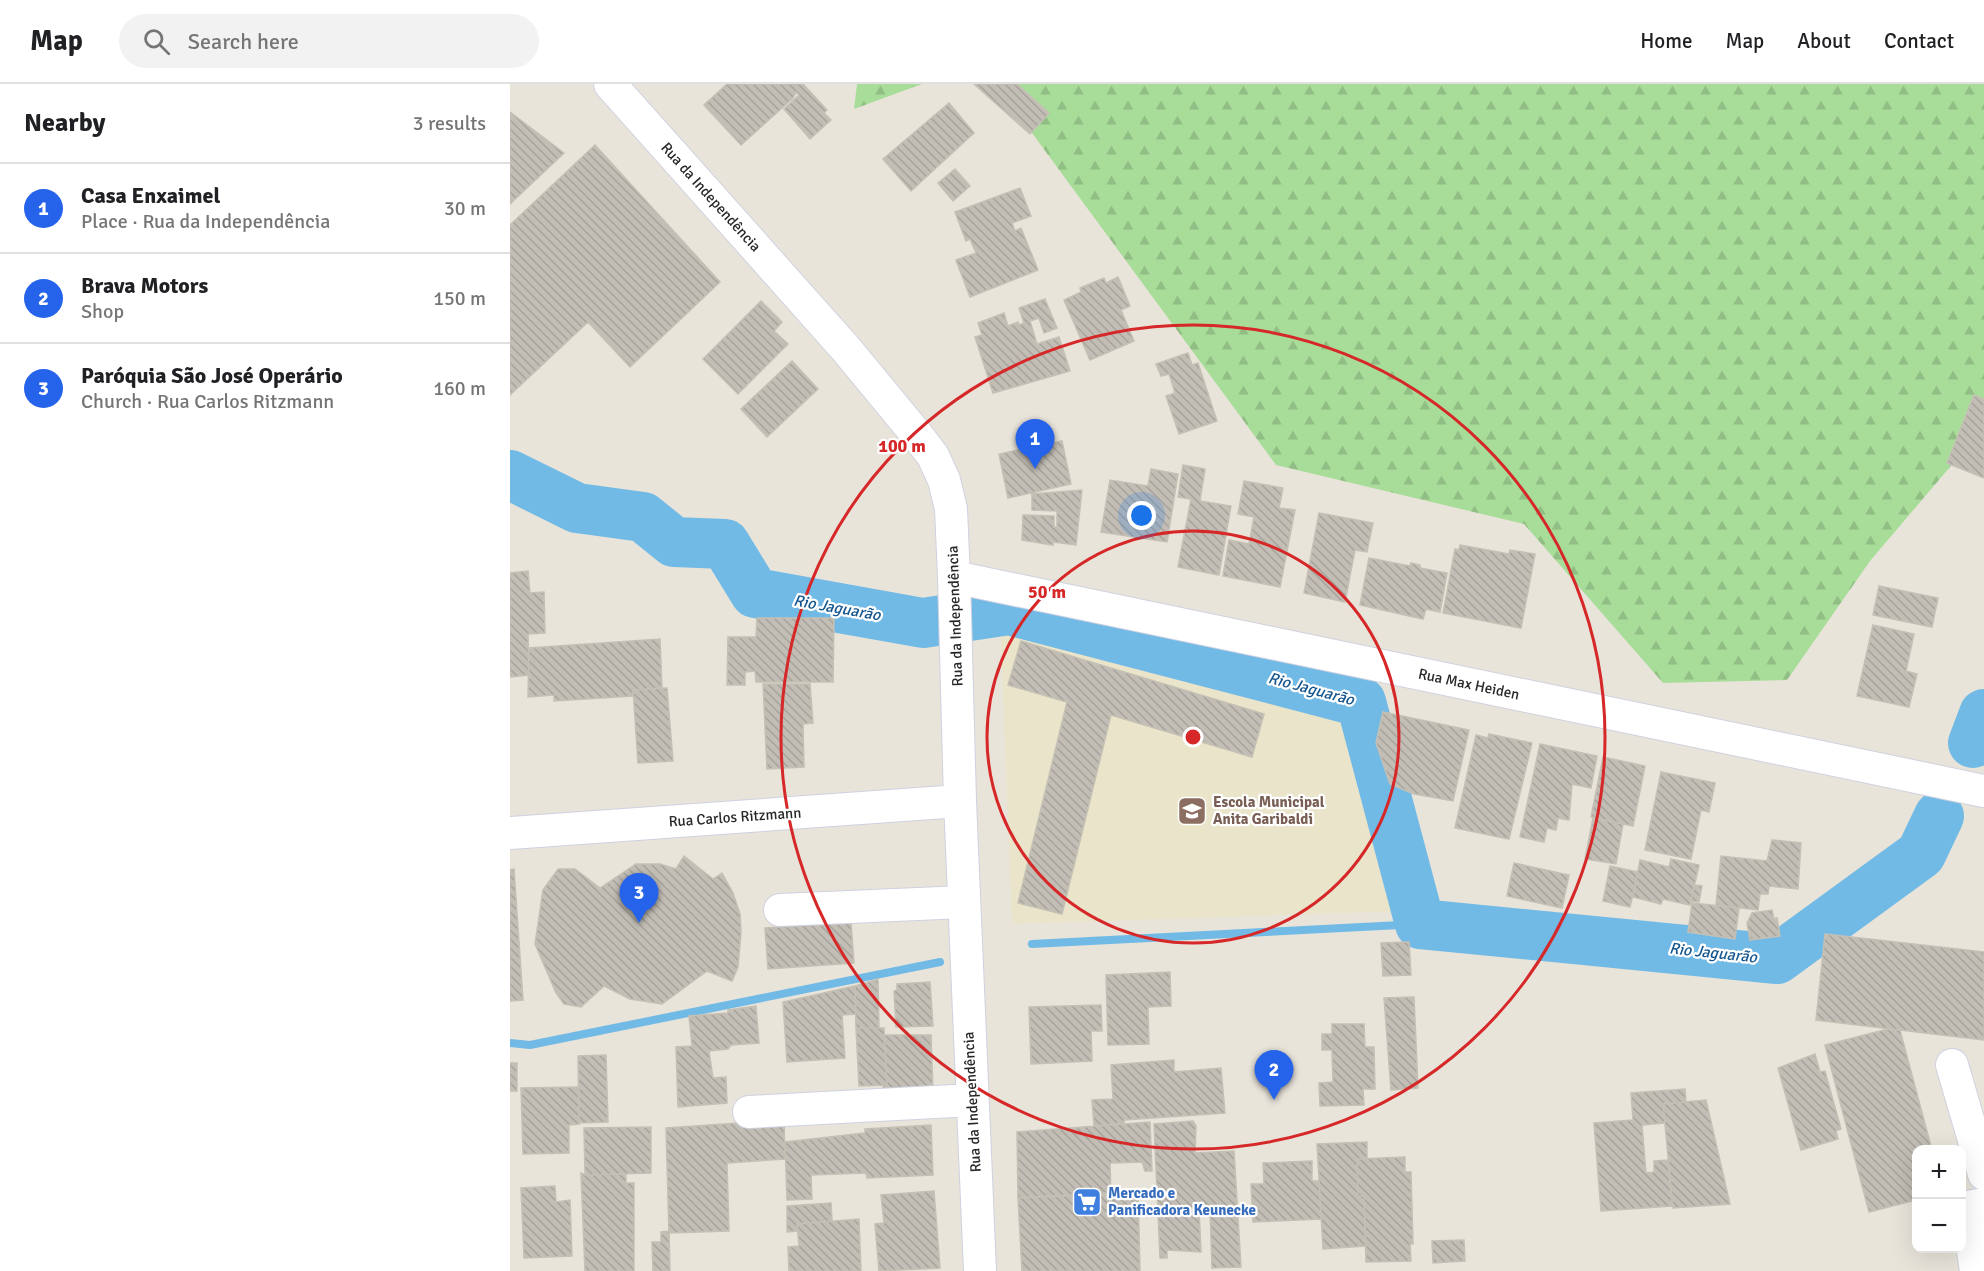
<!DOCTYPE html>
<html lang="en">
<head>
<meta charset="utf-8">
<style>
	body { margin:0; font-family:Signika,sans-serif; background:#f2f2f2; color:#202124 }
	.controls { position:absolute; right:18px; bottom:18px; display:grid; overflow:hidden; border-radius:12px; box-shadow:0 6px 24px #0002 }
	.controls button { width:54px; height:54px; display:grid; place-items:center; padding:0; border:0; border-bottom:2px solid #e0e0e0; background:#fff; color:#202124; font:30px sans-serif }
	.you { position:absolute; left:632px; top:432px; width:21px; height:21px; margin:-15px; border:4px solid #fff; border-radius:50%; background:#1a73e8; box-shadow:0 0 0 9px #1a73e833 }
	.badge { display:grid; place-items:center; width:39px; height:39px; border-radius:50%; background:#2563eb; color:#fff; font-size:20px; font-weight:700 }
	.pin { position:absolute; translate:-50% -50px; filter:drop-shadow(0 2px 3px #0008) }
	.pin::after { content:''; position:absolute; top:32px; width:21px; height:18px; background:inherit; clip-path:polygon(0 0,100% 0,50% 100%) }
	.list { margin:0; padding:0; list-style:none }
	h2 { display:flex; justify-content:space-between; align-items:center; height:78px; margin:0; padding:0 24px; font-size:26px }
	h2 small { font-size:20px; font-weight:400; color:#757577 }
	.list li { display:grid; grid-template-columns:39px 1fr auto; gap:18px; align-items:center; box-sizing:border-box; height:90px; padding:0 24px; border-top:2px solid #e0e0e0 }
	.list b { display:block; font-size:22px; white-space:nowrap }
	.list p { margin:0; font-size:20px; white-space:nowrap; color:#757577 }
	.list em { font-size:20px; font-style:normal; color:#757577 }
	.icon { flex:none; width:33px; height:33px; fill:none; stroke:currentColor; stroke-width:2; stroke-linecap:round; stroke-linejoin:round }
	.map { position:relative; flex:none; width:1474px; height:1187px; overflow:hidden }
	header { display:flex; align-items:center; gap:36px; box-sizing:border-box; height:84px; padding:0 30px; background:#fff; border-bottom:2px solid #e0e0e0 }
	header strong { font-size:28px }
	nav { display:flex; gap:33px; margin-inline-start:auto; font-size:21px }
	.search { width:420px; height:54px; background:#f2f2f2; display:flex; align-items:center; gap:15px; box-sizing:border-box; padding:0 21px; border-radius:33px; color:#757577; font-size:22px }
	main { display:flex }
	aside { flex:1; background:#fff }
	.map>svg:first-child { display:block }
</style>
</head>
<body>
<header>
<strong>Map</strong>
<div class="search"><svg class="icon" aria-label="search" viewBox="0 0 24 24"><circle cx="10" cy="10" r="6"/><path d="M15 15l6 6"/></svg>Search here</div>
<nav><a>Home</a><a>Map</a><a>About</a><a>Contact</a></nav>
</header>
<main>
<aside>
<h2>Nearby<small>3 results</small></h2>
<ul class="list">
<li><span class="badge">1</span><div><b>Casa Enxaimel</b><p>Place · Rua da Independência</p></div><em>30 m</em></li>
<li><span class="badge">2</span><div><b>Brava Motors</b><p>Shop</p></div><em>150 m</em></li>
<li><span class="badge">3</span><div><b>Paróquia São José Operário</b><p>Church · Rua Carlos Ritzmann</p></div><em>160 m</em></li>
</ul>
</aside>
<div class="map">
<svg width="1474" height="1187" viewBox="0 0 1474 1187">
	<defs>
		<pattern id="forest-firs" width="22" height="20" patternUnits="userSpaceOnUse" patternTransform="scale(1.5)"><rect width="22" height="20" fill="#a8dd99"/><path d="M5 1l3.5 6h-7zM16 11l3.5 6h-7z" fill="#91be84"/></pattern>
		<pattern id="building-back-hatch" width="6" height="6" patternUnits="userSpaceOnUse" patternTransform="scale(1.5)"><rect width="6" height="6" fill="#c2beb6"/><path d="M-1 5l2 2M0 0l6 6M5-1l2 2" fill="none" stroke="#a7a39c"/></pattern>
	</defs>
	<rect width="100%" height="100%" fill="#e9e4da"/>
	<path fill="#eae4ca" d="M490,533L840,627L894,827L502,840Z"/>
	<path fill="url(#forest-firs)" d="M347,0H412L344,25Z
		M486,0H1474V343L1360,477L1277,596L1153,599L1014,440L766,381Z"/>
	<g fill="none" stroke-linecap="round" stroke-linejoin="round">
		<path stroke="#72bae6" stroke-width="8" d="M522,860L910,840
			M0,959L20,961L430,878"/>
		<path stroke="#72bae6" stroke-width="50" d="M0,391L67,424L133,433L164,458L215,460L245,509L413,539L499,526L851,618L910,840L1267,875L1411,770L1429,732
			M1463,659L1474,630"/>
	</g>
	<path fill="url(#building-back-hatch)" stroke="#c4c0b4" stroke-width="1.5" d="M217,0H293L317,26L314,29L321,36L300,55L274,25L289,11L286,8L283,14L231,61L194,21Z
		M464,0H507L539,29L520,50Z
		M439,19L464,49L401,107L373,75Z
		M0,28L54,69L0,120Z
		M85,61L210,198L120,283L78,238L0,311V141Z
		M445,85L460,102L443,117L428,99Z
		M510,104L521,132L502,139L505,147L511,144L528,186L460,213L446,176L466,169L460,155L456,157L445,128Z
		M608,193L620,222L611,226L624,257L580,276L554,216L571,208L570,204L594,194L596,199Z
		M535,215L547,244L534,249L529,234L520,237L527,260L549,253L560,287L483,309L465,253L472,251L468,239L494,229L498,242L508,238L509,241L514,239L509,224Z
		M251,217L272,238L264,247L278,260L228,310L193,275Z
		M678,269L682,281L688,279L707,337L669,350L656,312L665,309L659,290L651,292L646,280Z
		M282,277L308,305L257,353L231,325Z
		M1464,311L1474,315V394L1437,379Z
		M552,357L561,400L498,414L489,370Z
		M673,381L695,385L690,417L721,422L709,491L668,483L681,415L668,413Z
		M641,385L668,390L657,458L591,448L600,396L638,402Z
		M734,397L773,404L769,424L785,426L770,503L713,492L719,456L739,460L744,433L728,430Z
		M572,406L566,461L543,458V461L512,456L513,431L544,432V443H547V427L522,426V410Z
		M809,429L863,439L857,468L845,466L835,518L794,509Z
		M950,461L999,470L1000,466L1025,470L1011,544L933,529L945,465L949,466Z
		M859,474L900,482L901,479L910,481V484L937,489L930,528L916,525L913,535L850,521Z
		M18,487L20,509L34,508L35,549L18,550L19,591L0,593V489Z
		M1369,502L1428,514L1422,543L1363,531Z
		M247,534H324L323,598H246L245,587L235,588V601H217L218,553H246Z
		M1363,541L1404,550L1396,587L1407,590L1399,623L1347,612Z
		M150,555L152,604L123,606V612L44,617V611L18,613L19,564Z
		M511,557L754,630L742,673L601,631L552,830L508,819L557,618L498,601Z
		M253,600H300L303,639L293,640L294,683L257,685Z
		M157,604L163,677L128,679L123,606Z
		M873,628L959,646L943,717L904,710L880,700L866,659Z
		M979,650L1022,659L999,755L945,744L966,651L978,654Z
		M1030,660L1087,672L1081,704L1062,700L1059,736L1048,734L1046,746L1037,744L1034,758L1010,753Z
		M1093,673L1135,682L1123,742L1081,733Z
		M1151,688L1205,699L1199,728L1191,726L1181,775L1135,766Z
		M1083,734L1113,740L1106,780L1075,775Z
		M1262,756L1291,759L1288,805L1259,802L1258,810H1250L1248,826L1206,821L1211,772L1257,777Z
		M174,772L203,795L212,789L223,809L230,830L231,848L228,883L222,897L197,887L152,920L120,915L94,902L71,923L54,920L46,909L25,860L33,806L48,785H65L90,804L126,780H150L166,785Z
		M1161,775L1189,781L1180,821L1153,815L1151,820L1123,813L1130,776L1159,783Z
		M1004,779L1059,791L1052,824L997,812Z
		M1100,782L1128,788L1120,823L1093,817Z
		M4,785L13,916L0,917V786Z
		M1184,801L1192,802L1189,818L1181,817Z
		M1182,819L1229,824L1225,855L1178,848Z
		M1262,826L1264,835L1267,834L1270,852L1240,856L1237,839L1242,829Z
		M341,839L344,879L258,885L255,844Z
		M1315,850L1474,868V956L1306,936Z
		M899,858L901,891L873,892L871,859Z
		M660,888L661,922L638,923L639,960L598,961L596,891Z
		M368,895L369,944H346L345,902Z
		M420,898L423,942L386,943L384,907L387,906V900Z
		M345,902L346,930L332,931L335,974L277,978L273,918Z
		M904,913L908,1004L881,1006L874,914Z
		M591,921L592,947H581L582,977L521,980L519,923Z
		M246,922L249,959L221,961L218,965L199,967L203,994L216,993L217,1019L168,1023L166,963L182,962L179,932L218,929V926Z
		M822,940H854L855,963H864L865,1005H853L854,1021L810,1022L809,999L823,998L822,966H812V950H822Z
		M346,944H374L377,1001L349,1002Z
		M1378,945L1390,946L1422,1066H1406V1116L1359,1128L1315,961Z
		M374,951H421L423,1009L373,1011V1001H377Z
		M1305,970L1310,988L1315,987L1331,1045L1326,1047L1328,1055L1291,1066L1268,984Z
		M96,971L98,1038L69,1039L68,972Z
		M664,976V988L711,984L715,1029L614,1036V1039L584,1042L582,1016L603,1015L601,981Z
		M0,979H7V1007H0Z
		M69,1003V1040L59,1041V1069L13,1070L11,1004Z
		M1175,1005L1176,1018L1153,1020L1155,1039L1132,1041L1136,1089L1144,1088V1077L1158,1076L1162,1122L1091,1127L1084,1039L1123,1036L1121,1009Z
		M1196,1016L1220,1120L1163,1124L1153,1020Z
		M274,1036L275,1075L217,1079L219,1147L159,1149L156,1044Z
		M683,1037L686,1042L685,1069L724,1067L731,1183L702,1184L700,1125L689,1126L691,1168L657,1166V1174H650L644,1040Z
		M640,1038L642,1087H635L632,1078L600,1079L601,1110L508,1114L507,1048Z
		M421,1041L423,1091L357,1094L356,1089L301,1091L302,1115L277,1116L275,1058L355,1049V1045Z
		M141,1043V1089L75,1091L74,1044Z
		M857,1058V1075H847L848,1112H854L856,1162L813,1165L807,1060Z
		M895,1073V1088H901L903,1160H900L901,1177L856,1178L854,1112H848L847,1075Z
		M802,1077V1097H809L811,1135L743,1138L741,1100H754L753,1079Z
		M71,1089L75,1091L116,1090V1099H124V1187H75Z
		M45,1102L46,1118L60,1116L62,1172L14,1174L11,1104Z
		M424,1107L430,1184L369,1187L365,1140L374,1139L371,1111Z
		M628,1107L630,1187H512L508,1114Z
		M321,1119L322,1137L287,1140L288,1147L277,1148V1122Z
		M349,1135L351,1187H279L278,1163L289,1162L287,1140Z
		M159,1147L160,1187H143L142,1158H151V1148Z
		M954,1156L955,1177L923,1179L922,1157Z"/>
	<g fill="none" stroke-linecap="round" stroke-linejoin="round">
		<g stroke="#cfd1e0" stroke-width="34">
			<path id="minor" d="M100,0L336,265L407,351L423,372L434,396L441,425L444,493L450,717L470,1187
				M444,493L1474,707
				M0,749L450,717
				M270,826L454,818
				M1442,981L1474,1090
				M239,1028L462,1016
				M1466,1187L1457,1127L1458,1123L1474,1120"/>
		</g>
		<use href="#minor" stroke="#fff" stroke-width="32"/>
	</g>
	<g fill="none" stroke="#d62828" stroke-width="3">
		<circle cx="683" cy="653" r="206"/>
		<circle cx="683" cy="653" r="412"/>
	</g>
	<defs>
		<g id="school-square" transform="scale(1.5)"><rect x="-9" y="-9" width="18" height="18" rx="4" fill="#8d6e63" stroke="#fff"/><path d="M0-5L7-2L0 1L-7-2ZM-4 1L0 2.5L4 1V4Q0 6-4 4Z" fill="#fff"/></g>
		<g id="supermarket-square" transform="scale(1.5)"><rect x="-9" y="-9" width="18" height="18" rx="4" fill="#3f7fe0" stroke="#fff"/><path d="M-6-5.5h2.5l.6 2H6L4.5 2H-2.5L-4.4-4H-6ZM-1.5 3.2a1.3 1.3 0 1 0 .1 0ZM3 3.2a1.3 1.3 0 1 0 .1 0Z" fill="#fff"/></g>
	</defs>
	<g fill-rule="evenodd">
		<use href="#school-square" x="682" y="727"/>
		<use href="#supermarket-square" x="577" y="1118"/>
	</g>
	<g text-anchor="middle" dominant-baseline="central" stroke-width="4.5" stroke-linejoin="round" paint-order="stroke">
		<g font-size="15" fill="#282828" stroke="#fff">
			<text transform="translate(201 113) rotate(48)">Rua da Independência</text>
			<text transform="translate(445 532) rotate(-92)">Rua da Independência</text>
			<text transform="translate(959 600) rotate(12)">Rua Max Heiden</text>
			<text transform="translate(225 733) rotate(-4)">Rua Carlos Ritzmann</text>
			<text transform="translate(462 1018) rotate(-93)">Rua da Independência</text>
		</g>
		<g font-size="15" font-weight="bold" fill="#785e54" stroke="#fff" text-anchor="start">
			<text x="703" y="718">Escola Municipal<tspan x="703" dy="17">Anita Garibaldi</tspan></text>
		</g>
		<g font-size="15" font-weight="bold" fill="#366cbe" stroke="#fff" text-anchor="start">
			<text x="598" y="1109">Mercado e<tspan x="598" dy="17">Panificadora Keunecke</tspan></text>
		</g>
		<g font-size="16" font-style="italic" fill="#15568e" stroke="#fff">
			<text transform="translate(327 524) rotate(10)">Rio Jaguarão</text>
			<text transform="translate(801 605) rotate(15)">Rio Jaguarão</text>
			<text transform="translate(1203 869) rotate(6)">Rio Jaguarão</text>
		</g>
	</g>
	<circle cx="683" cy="653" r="9" fill="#d62828" stroke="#fff" stroke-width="3"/>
	<g font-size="18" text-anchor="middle" font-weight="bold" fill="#d62828" stroke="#fff" stroke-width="4.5" stroke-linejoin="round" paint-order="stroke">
		<text x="392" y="368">100 m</text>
		<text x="537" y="514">50 m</text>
	</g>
</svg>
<div class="controls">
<button>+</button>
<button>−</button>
</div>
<div class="you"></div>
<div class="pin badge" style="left:525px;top:385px">1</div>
<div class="pin badge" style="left:764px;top:1016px">2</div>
<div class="pin badge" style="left:129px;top:839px">3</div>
</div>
</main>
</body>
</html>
